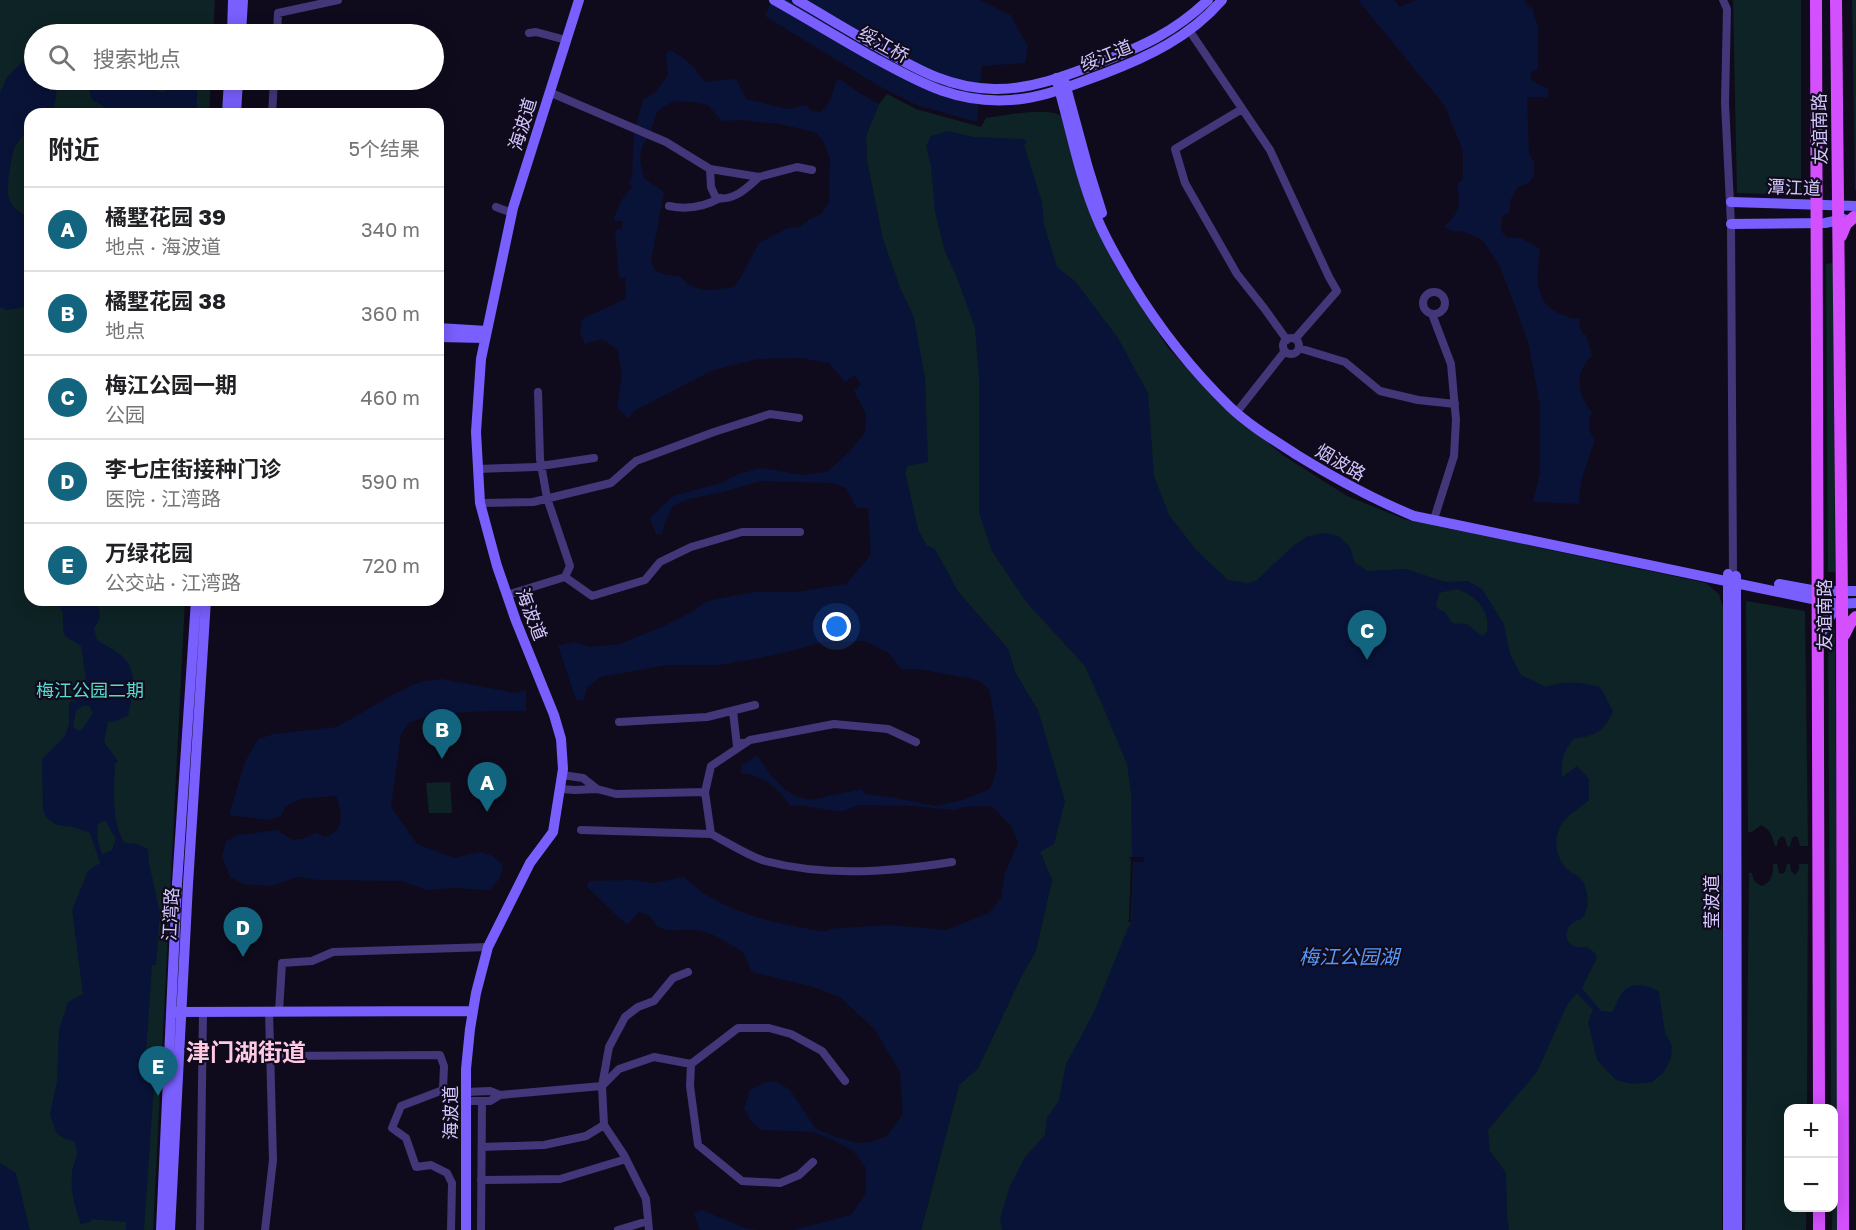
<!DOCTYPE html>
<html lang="zh">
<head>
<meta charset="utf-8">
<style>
	body { margin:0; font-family:"Golos Text","Noto Sans SC",sans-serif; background:#f6f6f6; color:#202124 }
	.controls { position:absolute; right:18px; bottom:18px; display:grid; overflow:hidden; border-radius:12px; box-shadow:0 3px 15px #0003 }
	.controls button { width:54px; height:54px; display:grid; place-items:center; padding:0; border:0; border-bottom:2px solid #e0e0e0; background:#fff; color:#202124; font:30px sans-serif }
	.you { position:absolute; left:837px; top:627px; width:21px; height:21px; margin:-15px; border:4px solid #fff; border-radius:50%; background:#1a73e8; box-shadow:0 0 0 9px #1a73e833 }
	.badge { display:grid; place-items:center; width:39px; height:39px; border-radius:50%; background:#13647e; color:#fff; font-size:20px; font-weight:700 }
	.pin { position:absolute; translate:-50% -50px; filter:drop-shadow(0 2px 3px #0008) }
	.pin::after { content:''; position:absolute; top:32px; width:21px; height:18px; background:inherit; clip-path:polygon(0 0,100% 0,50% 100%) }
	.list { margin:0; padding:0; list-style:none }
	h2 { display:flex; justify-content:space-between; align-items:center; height:78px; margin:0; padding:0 24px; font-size:26px }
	h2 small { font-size:20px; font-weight:400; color:#757577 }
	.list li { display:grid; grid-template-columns:39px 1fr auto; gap:18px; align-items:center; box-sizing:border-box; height:84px; padding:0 24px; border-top:2px solid #e0e0e0 }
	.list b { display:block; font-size:22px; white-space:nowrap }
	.list p { margin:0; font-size:20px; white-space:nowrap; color:#757577 }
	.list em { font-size:20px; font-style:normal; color:#757577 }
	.icon { flex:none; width:33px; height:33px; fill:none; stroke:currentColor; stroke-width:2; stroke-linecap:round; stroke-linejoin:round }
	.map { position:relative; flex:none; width:1856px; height:1230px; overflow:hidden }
	.search { position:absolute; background:#fff; box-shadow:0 3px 15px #0003; left:24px; top:24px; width:420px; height:66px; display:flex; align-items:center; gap:15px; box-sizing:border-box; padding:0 21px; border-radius:33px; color:#757577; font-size:22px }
	.panel { position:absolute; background:#fff; box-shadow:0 3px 15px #0003; left:24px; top:108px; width:420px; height:498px; border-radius:18px }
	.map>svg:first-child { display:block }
</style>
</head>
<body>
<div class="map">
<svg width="1856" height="1230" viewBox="0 0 1856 1230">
	<rect width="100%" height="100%" fill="#100b1c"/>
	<path fill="#0e2325" d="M0,0H215L213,34H34V80H211L209,114H30V600H185L153,1230H0Z
		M1733,0H1801V195L1737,193Z
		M1852,0H1856V190L1855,189Z
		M887,94L916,109L981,127L986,118C1004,116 1048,106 1061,116L1080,185L1115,266L1168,348L1222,404L1284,456L1347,496L1404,519L1706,583L1719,594L1723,608L1722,1230H921L959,1085L978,1068L1021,977L1036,950L1052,880L1040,852L1022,684L1015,672L1008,649L959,593L926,545L918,530L905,473L907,466L914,318L900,288L883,240L867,162L866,136L879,104Z
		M1833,263L1835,572H1828L1826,264Z
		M1746,601L1805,611L1808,846H1800L1798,838L1795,836L1792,838L1790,847L1787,846L1785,838L1782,836L1778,840L1777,846H1775C1772,836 1771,830 1761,825L1752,832H1748Z
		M1828,629H1835L1839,1230H1832L1834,1108H1831Z
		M450,782L452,813H429L426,783Z
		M1773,864H1777L1779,873L1782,874L1785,872L1787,864H1790L1791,871L1795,875L1799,870V864H1808L1807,1108H1788V1208H1806V1230H1745L1749,873H1752C1753,880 1755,883 1762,886C1772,882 1773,874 1773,864Z"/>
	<path fill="#091337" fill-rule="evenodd" d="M772,0H980L1010,15L1028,46L1025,63L982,66L977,122L917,105L879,86L765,16Z
		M1358,0H1395L1399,7L1417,0H1524L1530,8L1532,7L1538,28V69L1532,71L1530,80L1549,89L1547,97H1527L1529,154L1534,162V175L1530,182L1518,187L1510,201V212L1502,216L1501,231L1507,238H1521L1540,249C1536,274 1533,305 1563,315C1569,317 1575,320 1581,318L1579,326L1582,333L1586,335L1592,356C1574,371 1577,396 1592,412C1587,424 1588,430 1595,440C1587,463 1579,480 1579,504L1533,502L1540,472V405L1528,341L1499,264L1481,239L1462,231H1451L1444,227C1461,210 1460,207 1457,184L1463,179V151L1445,106Z
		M34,50V80H58L54,109L49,114H30C30,136 23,131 15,147C11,156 6,190 9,199C12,208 22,214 30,218V306L7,310L0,307V93L7,77Z
		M669,50C684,57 696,67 704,82L736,79L746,99L788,109L807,105L811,111L821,112C831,103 833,93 836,81L841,80L859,93L879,104L866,136L867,162L883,240L900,288L914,318L925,377L928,462L907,466L905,473L918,530L926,545L935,549L959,593L1008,649L1015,672L1038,710L1065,801L1054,844L1040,852L1052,880L1036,950L1021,977L978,1068L959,1085L921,1230H793L851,1215L866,1193V1168L853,1151L833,1140L814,1132L761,1130L752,1122L744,1108L750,1090L763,1083L776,1081L790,1090L816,1129L836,1137L857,1143L871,1142L887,1136L903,1114L900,1072L875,1030L840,997L810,986L752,972L743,952C730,944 715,934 701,931C681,925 663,940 650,916L639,912L627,925L587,887L589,881L633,880L654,883L684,877C692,884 701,892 710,897C742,917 789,926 826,932L829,929L889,925L946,930L989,913L1001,898L1005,873L1018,843L1012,827L992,806L964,807L954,810L912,806L860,805L843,811H835L800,805L791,806C776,787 766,776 741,773V766L757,755L770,774L785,790L797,797L810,800L862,789L865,794L896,798L935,806L963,800L990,789L997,770L996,728L989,689L978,680L919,669H901L889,653L865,641L823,642L775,655L720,665H666L600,677L587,688L583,701L576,700L558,646L575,642L590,647L620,644L664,626L692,612L707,601L754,592H798L846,584L871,555L868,508H857L846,488L833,483L760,481L723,492L688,499L673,506L664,525L662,534H656L650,518L673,496L721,483L739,474L762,468L802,475L827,472L850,451L865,432L866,414L854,391L861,384L855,375L845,382L829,363L801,358L757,359L713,370L634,411L629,419L617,407L622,373L617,349L602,339L585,344L580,332L583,318L626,299L625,277L619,278L615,230L622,229L623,221H614C616,207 623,196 633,187L628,182L632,178L634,133L643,100L656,92L668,75L666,55ZM676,101L692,102L708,105L722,121L742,120L779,124L815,132L823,141L830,159L829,194L830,201L821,214L810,219L800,227L788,228L759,243L740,279L734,287C719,289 705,293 691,286C686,284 682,276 677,276C665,274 654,275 651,261L664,192L644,178C641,165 638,157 643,145C645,140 649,137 651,132C657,113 654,109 676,101Z
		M87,80H133L141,88L164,92C175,84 184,75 197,82V114H110L102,105L92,100Z
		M949,131L973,137L1024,139L1027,142L1024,145L1042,202L1044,224L1057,267L1075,281L1118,338L1148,393L1154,476L1169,515L1197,551L1228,580L1248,583L1257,580L1293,546L1308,536L1325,533L1339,536L1350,547L1355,563L1368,571L1406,569L1445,582L1468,581L1482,589L1504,624L1510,654L1521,675L1546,687C1567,680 1579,682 1600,687L1613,711C1607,729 1593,738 1574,738C1563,752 1561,759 1562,777L1577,766L1589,779V800C1582,807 1570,813 1564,821C1553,834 1554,855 1566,868C1569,872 1574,873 1578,876C1589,886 1591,907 1582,919C1565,921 1560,944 1577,947C1580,948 1584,947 1587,947L1595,953L1597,958L1582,988L1601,1011L1612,1012C1616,1006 1618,998 1622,993C1631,981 1648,985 1659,992L1665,1032L1672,1046L1671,1058L1664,1072L1652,1082L1632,1084L1616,1080L1597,1060L1588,1022L1593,1010L1577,993L1567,1005L1537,1072L1488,1130L1490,1151L1506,1173L1507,1215L1509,1230H1002L1000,1218L1010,1186L1025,1157L1045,1135L1047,1118L1059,1100L1066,1064L1094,1012L1128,928L1132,920L1133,862L1144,857H1132L1131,793L1127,764L1104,709L1085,666L1027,603L992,551L979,513V378L975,328L956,275L945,252L935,212L931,166L926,146L931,136ZM1457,589C1475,595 1491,611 1487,632L1482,636L1467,624C1449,623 1455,627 1445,612L1440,610L1436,606L1439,593Z
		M54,600H96C100,610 102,620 94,628L97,640C105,645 115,650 122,656C140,673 132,695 128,716L113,722H108L104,742L118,761L115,764C114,786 111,825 125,843L137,844L148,849L149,863L160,913L156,965H152L146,1054L156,1055L144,1230H126V1222L92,1219L90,1222L81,1224C75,1207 70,1191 72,1173C74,1156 81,1160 74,1141L66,1139L57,1134L50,1115L57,1081L59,1030L68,1002L83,994L72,910L88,871L100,863L90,833L73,827L57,825L48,819L43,811L42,759L65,736L69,724V703L82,695L87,686L81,646L65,636L63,629V612ZM83,706H89L93,713L84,727L79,731L73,727L76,710ZM105,820L116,839L112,850L103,854C97,845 97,834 98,824Z
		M441,679L515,693L526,690V711C487,710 447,711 409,722L401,734L391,807L417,844L454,858L479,852L493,856L503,866L500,878L490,890L453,888L428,890L401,881L319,880L297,877L272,886L243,884L230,877L222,856L226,841L239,835L277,830L293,840L305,838L315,833L325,837C346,830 342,813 336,796L300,799L285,807L281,816L268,820L229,815L245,762L258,739L274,734L337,727L396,693L420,682Z
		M0,1163L16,1173L30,1230H0Z
		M702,1210L747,1229L761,1230H700L694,1213Z"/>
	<path fill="#100b1c" d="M1129,857H1144V862H1133L1131,922H1128L1129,919L1131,860Z"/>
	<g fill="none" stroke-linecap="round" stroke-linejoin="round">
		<path stroke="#43377a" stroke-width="8" d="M1723,0L1727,9L1725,103L1731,224L1733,575
			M1189,30L1270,150L1329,277L1337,291L1295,339
			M529,33L536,32L566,40
			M277,34L278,13L338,0
			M549,92L666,142L710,169L759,177L797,167L812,170
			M1242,109L1175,149L1185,183L1237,274L1264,308L1287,340
			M272,114L274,80
			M710,169L711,187L716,198C734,201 746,189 759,177
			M669,206C688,210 704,207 720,198
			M496,207L512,213
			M1423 303a11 11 0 1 1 22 0a11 11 0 1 1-22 0Z
			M1432,314L1451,364L1456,420L1454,456L1435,516
			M1283 346a8 8 0 1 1 16 0a8 8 0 1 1-16 0Z
			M1299,348L1345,362L1380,391L1418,400L1455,404
			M538,392L540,459L547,498L570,566L565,577
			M1240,408L1285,351
			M478,469L534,467L594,458
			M480,503L533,502L611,483L636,461L714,432L770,414L799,418
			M507,595L565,577L592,596L645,580L660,562L691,547L742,532H800
			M733,711L737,746L742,743
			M619,722L707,717L755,705
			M562,775L583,778L597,789L616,794L705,792L711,766L750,740L834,724L888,729L916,742
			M560,789L575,790L597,789
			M705,792L711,834C727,842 748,856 765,861C826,877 890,872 952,862
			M581,830L711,834
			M279,1011L282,963L312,961L333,952L488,947
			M270,1056L440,1055L444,1066L443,1090L401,1106L392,1128L406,1138L416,1167L431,1165L447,1173L452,1183L451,1230
			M603,1085L619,1069L654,1057L691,1064
			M602,1086L609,1047L625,1017L638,1007L654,1001L673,978L688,972
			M466,1092L490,1091L500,1095L602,1086L604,1125L624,1155L646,1199L649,1230
			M466,1101H490L500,1095
			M482,1147L544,1145L586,1136L604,1125
			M813,1162L799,1175L780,1183L742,1181L698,1145L690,1086L691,1064L738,1028H769L791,1034L822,1051L845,1081
			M481,1180L560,1179L626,1159
			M200,1230L203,1011
			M265,1230L273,1160L269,1011
			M481,1230L482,1101
			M618,1230L648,1221"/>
		<path stroke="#795ffd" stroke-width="10" d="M774,0C806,18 837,37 869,55C917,81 954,104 1011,100C1044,98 1072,85 1103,74C1148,57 1190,37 1222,0
			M797,0C823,15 849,31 876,46C915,68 947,88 994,89C1029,90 1066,76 1099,63C1141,47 1175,32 1208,0
			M232,34L233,0
			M241,34L243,0
			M1063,76L1088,168L1102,213
			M1056,78C1070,125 1078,173 1097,218C1106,240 1119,262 1131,282C1159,328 1192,370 1230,407C1250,426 1274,440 1297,455C1336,479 1370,498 1414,516L1817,600L1839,604L1856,603
			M227,114L229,80
			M236,114L238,80
			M1731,202L1856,206
			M1731,224L1825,223L1844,219
			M438,328L487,331
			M438,337L485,338
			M1736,576L1737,1230
			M1779,584L1817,591H1856
			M1819,639L1828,619L1842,602
			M174,1012L473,1011
			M161,1230L177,884L196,600
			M170,1230L188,884L206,600
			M466,1230V1069L470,1029L476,993L488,947L530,863L553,832L563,769L561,739L554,715L516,621L497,566L480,503L476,432L481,359L513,208L579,0
			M1728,1230V574"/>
		<path stroke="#d44ffd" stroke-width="12" d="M1816,0L1819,1108
			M1836,0L1842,602L1843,1230
			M1841,236L1846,224L1854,217
			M1844,635L1850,623L1856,617
			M1819,1208V1230"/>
	</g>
	<g text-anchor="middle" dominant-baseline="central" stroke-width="4.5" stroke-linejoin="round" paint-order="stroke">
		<g font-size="18" fill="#d5c7fe" stroke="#100b1c">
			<text transform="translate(884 44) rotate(29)">绥江桥</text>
			<text transform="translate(1106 55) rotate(-22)">绥江道</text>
			<text transform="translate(522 124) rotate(-73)">海波道</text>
			<text transform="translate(1819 129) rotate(-91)">友谊南路</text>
			<text transform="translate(1794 187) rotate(2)">潭江道</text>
			<text transform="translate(1341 462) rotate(30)">烟波路</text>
			<text transform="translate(532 614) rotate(69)">海波道</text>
			<text transform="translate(1824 615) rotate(-90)">友谊南路</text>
			<text transform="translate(1711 902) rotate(-90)">莹波道</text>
			<text transform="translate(170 914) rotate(-87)">江湾路</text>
			<text transform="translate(450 1113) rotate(-90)">海波道</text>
		</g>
		<g font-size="18" fill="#55dccd" stroke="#100b1c">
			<text x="90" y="690">梅江公园二期</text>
		</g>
		<g font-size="20" font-style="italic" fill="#5699fd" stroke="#100b1c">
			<text x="1349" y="956">梅江公园湖</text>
		</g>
		<g font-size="24" font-weight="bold" fill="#fec9e3" stroke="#100b1c">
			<text x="246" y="1051">津门湖街道</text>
		</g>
	</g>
</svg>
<div class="controls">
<button>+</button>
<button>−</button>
</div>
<div class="you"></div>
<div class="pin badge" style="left:487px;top:812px">A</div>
<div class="pin badge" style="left:442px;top:759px">B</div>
<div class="pin badge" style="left:1367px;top:660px">C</div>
<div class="pin badge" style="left:243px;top:957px">D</div>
<div class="pin badge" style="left:158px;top:1096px">E</div>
<div class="search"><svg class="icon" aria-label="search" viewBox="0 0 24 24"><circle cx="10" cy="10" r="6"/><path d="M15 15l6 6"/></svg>搜索地点</div>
<section class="panel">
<h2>附近<small>5个结果</small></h2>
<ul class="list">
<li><span class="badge">A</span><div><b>橘墅花园 39</b><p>地点 · 海波道</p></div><em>340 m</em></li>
<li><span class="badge">B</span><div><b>橘墅花园 38</b><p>地点</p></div><em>360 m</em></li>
<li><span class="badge">C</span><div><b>梅江公园一期</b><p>公园</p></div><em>460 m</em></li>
<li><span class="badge">D</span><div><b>李七庄街接种门诊</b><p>医院 · 江湾路</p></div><em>590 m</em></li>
<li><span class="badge">E</span><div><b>万绿花园</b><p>公交站 · 江湾路</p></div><em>720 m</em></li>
</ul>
</section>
</div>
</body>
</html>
